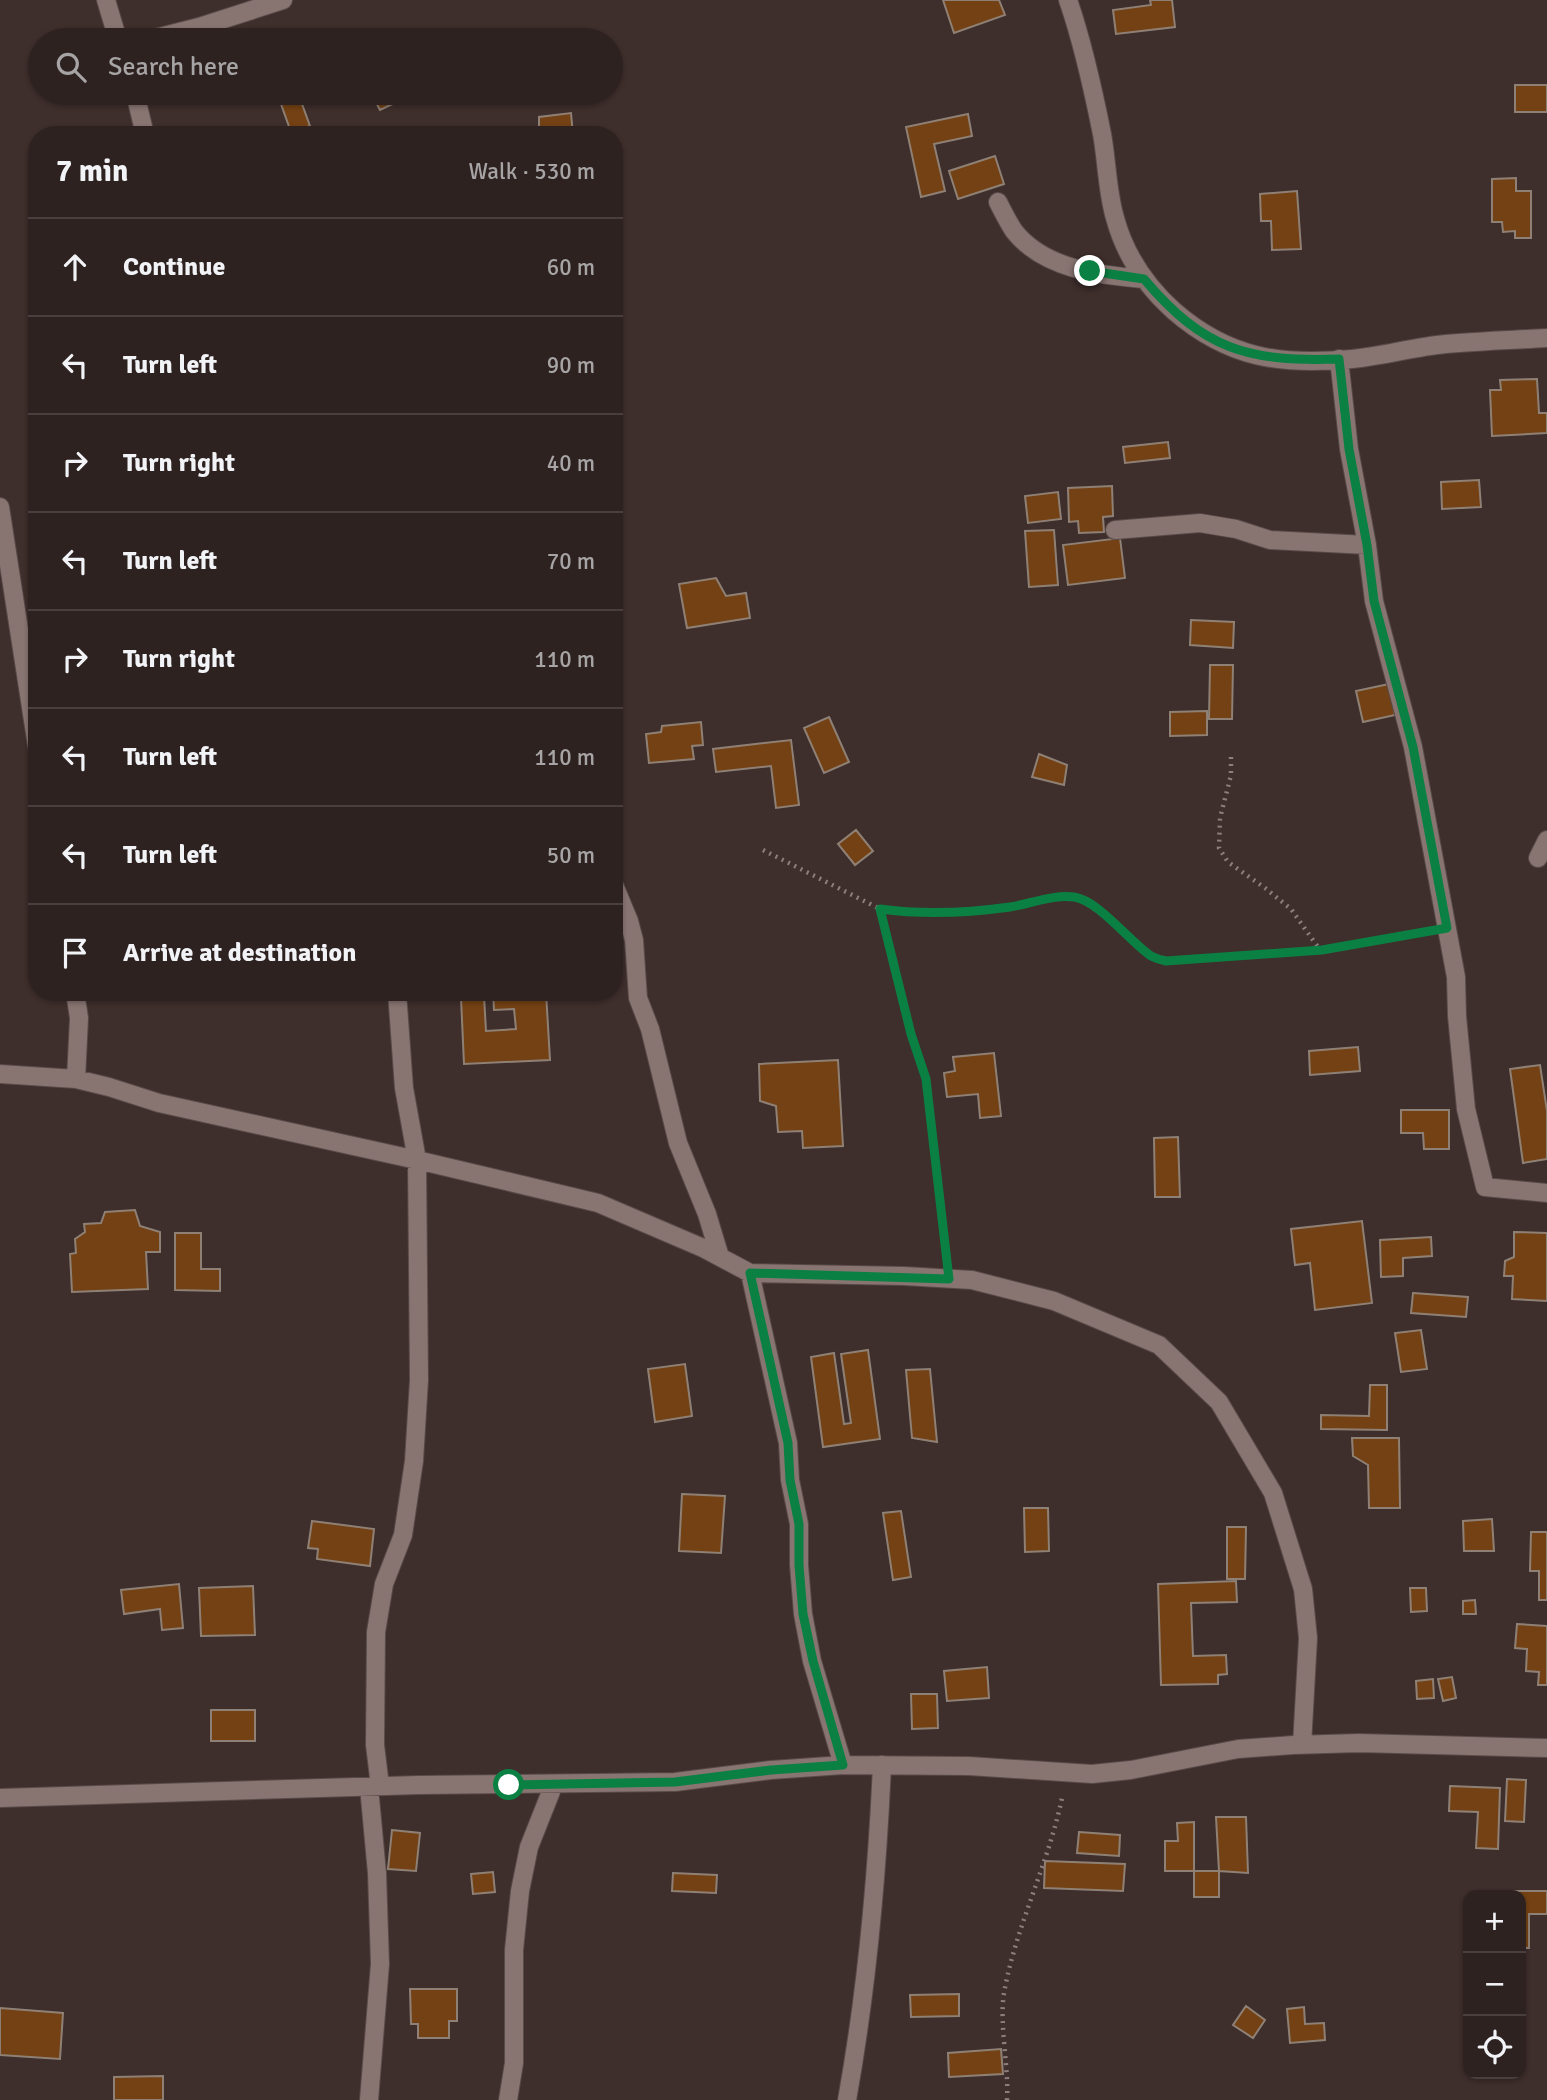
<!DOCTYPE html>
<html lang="en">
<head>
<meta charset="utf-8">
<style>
	body { margin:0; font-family:Signika,sans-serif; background:#3a2f2e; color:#f1f3f6 }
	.controls { position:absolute; right:21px; bottom:21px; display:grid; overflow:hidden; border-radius:14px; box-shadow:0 2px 5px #0004 }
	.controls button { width:63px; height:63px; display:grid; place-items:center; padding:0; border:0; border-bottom:2px solid #493f3f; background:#2e2221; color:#f1f3f6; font:35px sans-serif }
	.stop { position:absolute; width:21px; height:21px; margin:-16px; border:5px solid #0b8043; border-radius:50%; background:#fff }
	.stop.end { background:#0b8043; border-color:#fff; box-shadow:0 2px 7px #0008 }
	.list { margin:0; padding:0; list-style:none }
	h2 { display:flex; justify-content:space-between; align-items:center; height:91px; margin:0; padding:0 28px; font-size:30px }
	h2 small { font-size:23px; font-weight:400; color:#a7a4a5 }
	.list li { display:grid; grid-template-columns:46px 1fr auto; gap:21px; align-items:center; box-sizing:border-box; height:98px; padding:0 28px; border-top:2px solid #493f3f }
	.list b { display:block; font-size:26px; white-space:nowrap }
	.list em { font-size:23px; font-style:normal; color:#a7a4a5 }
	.icon { flex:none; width:38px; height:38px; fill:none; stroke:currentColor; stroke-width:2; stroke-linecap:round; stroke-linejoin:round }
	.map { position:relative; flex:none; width:1547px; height:2100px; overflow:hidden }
	.search { position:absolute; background:#2e2221; box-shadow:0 2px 5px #0004; left:28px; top:28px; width:595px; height:77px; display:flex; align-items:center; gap:18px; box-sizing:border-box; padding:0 24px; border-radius:38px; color:#a7a4a5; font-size:26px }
	.panel { position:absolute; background:#2e2221; box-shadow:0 2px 5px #0004; left:28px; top:126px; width:595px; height:875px; border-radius:28px }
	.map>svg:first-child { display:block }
</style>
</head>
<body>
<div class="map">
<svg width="1547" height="2100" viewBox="0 0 1547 2100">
	<rect width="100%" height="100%" fill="#3e2e2c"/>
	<path fill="#734113" stroke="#8f8075" stroke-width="2" d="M943,0H999L1005,15L954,33Z
		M1150,0H1172L1175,27L1116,34L1113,10L1151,5Z
		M250,31L252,40H217Z
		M1515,85H1547V112H1515Z
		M208,93H241L211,101Z
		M277,93H298L310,126L291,132Z
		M371,93H392L397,102L380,110Z
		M440,93H484L485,98L442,104Z
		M571,113L573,135H539V117Z
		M968,114L972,136L934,144L945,191L921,197L906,127Z
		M995,156L1004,184L958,199L949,171Z
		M1516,178V191H1531V238H1515V231L1503,232L1502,222H1492V179Z
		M1297,191L1301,249L1272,250L1271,221H1261L1260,194Z
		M1537,379L1539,413H1547V433L1492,436L1490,390H1501L1500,380Z
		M1168,442L1170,458L1125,463L1123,447Z
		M1479,480L1481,507L1442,509L1441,482Z
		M1112,486L1113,516L1103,517L1104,532L1079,533L1078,521L1069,522L1068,488Z
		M1058,492L1061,519L1028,523L1025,496Z
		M1054,530L1058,585L1029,587L1025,531Z
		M1120,538L1125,578L1068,585L1063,545Z
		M716,578L726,596L746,593L750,618L687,628L679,584Z
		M1191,620L1234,622L1233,648L1190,645Z
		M1210,665H1233L1232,719H1209Z
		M1389,684L1395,715L1363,722L1356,691Z
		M1207,711V735L1170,736V712Z
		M829,717L849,762L824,773L804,728Z
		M701,722L703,745L692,746L694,759L649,763L646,734L661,732L662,726Z
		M791,740L799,805L776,808L771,766L716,772L713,749Z
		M1039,754L1067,765L1064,785L1032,777Z
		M856,830L873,851L855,865L838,844Z
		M493,992H546L550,1060L464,1064L461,998L484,996L486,1031L516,1029L514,1009L494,1010Z
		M1358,1047L1360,1071L1310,1075L1309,1051Z
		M994,1053L1001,1116L980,1118L978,1094L947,1097L944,1073L955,1071L953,1057Z
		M838,1060L843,1146L803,1148L802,1131L778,1132L776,1106L760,1101L759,1064Z
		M1540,1065L1547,1111V1159L1523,1163L1510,1069Z
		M1401,1110H1449V1149H1424L1423,1133H1401Z
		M1178,1137L1180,1197H1155L1154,1138Z
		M135,1210L140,1226L160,1232V1252H146L148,1289L72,1292L70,1254L76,1253L75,1239L85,1232L84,1224L101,1223L105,1212Z
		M1362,1221L1372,1303L1315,1310L1310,1263L1295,1265L1291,1229Z
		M1514,1232L1547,1233V1301L1512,1299L1513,1276H1504L1505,1261L1514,1257Z
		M175,1233H201V1269H220V1291L175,1290Z
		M1431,1237L1432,1256L1403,1258V1276L1381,1277L1380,1240Z
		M1413,1293L1468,1297L1466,1317L1411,1313Z
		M1421,1330L1427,1369L1401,1372L1395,1333Z
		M868,1350L880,1439L823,1447L811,1357L834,1353L844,1424L851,1423L841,1354Z
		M685,1364L692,1416L655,1422L648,1369Z
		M930,1369L937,1442L912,1438L906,1370Z
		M1370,1385H1387V1430L1321,1429V1415L1369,1416Z
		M1352,1438H1399L1400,1508H1369L1368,1465L1353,1456Z
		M682,1494L725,1496L721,1553L679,1551Z
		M1024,1508H1048L1049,1551L1025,1552Z
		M901,1511L911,1577L893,1580L883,1513Z
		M1492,1519L1494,1551H1464L1463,1521Z
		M312,1521L374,1529L370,1566L317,1559L318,1549L308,1548Z
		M1227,1527H1246L1245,1579H1227Z
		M1531,1532H1547V1600H1539V1571H1530Z
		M1236,1581L1237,1602L1191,1603L1193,1656L1226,1655L1227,1674L1218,1675V1684L1161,1685L1158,1584Z
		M179,1584L183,1628L162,1630L160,1609L124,1614L121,1590Z
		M253,1586L255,1635L201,1636L199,1588Z
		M1410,1588H1426L1427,1611L1411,1612Z
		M1475,1600L1476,1614H1463V1601Z
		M1517,1624L1547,1626V1685H1538L1539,1672L1526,1671L1527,1649L1515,1648Z
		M987,1667L989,1698L947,1701L944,1671Z
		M1452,1677L1456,1698L1443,1701L1438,1679Z
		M1433,1679L1434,1698L1417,1699L1416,1681Z
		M911,1694H937L938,1728L912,1729Z
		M211,1710H255V1741H211Z
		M1507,1779L1526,1780L1524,1822L1505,1821Z
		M1450,1786L1500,1788L1498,1849L1476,1848L1478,1812L1449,1811Z
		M1216,1817H1246L1248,1873L1219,1871Z
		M1194,1822V1871H1165V1841H1178L1177,1823Z
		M392,1830L420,1833L416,1871L388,1869Z
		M1079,1832L1120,1835L1119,1856L1077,1853Z
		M1045,1861L1125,1864L1123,1891L1044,1888Z
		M1194,1871H1219V1897H1194Z
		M493,1872L495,1892L473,1894L471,1874Z
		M673,1873L717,1875L716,1893L672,1891Z
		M1507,1891H1547V1914H1529V1948H1521V1895H1507Z
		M410,1989H457V2021H449V2038H418V2024H411Z
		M959,1994V2016L911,2017L910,1995Z
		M1246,2006L1265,2020L1253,2038L1233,2025Z
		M1304,2007L1305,2024L1324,2023L1325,2040L1290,2043L1287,2009Z
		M0,2008L63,2013L60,2059L0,2055Z
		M1001,2049L1003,2074L949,2077L948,2053Z
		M163,2076V2100H114V2077Z"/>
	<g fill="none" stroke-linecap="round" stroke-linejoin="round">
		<g stroke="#584a48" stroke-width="20">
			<path id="minor" d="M106,0L118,40
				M1068,0C1083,43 1093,89 1102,134C1107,161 1107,191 1115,218C1125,255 1145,285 1174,311C1228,358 1281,366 1352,359C1383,356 1414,347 1446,344C1480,341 1513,340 1547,338
				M148,40L199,27L283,0
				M135,93L145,135
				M998,202C1003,212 1008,222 1014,231C1044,269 1098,275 1144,279
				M1339,359L1349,449L1367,545L1374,601L1413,747L1456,977L1457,1016L1466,1109L1485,1187L1547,1193
				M0,507L37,746
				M1115,530L1200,523L1236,529L1270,540L1367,545
				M1538,858L1547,840
				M614,885L629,921L634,940L638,998L650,1029L678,1143L707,1214L720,1257
				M75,992L79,1018L76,1079L109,1087L159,1103L417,1160L598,1203L703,1248L750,1273L904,1276L972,1280L1054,1301L1159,1345L1219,1402L1273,1493L1303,1589L1308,1638L1302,1745
				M0,1074L76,1079
				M750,1273L788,1443L790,1480L799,1524V1565L803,1614L812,1661L843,1765
				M380,1786L375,1745L376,1632L384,1584L403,1535L414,1461L419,1380L417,1160L404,1088L397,992
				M0,1798L419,1785L675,1782L771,1770L843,1765L969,1766L1092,1774L1131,1770L1238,1749L1293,1745L1359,1743L1547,1748
				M369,2100L380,1964L377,1873L369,1787
				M508,2100L514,2063V1950L520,1891L529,1847L554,1784
				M847,2100C867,1989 877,1878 882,1765"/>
		</g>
		<path stroke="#8c7e7c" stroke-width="4.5" stroke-dasharray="2 5" stroke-linecap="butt" d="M1231,757V775L1220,818L1219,848L1228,862L1265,888L1291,909L1320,950
			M763,850L880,909L912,913L979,911L1035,903L1055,897H1077L1106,917L1151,956L1166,961L1322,950L1422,933
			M880,909L911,1034L926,1079L946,1254
			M1007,2100C1009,2067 999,2024 1004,1993C1016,1926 1048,1865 1062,1798"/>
		<use href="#minor" stroke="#887572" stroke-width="18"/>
	</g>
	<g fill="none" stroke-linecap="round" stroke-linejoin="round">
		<path stroke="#0b8043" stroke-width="9" d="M509,1785L675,1782L771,1770L843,1765L813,1661L803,1614L799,1565V1524L790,1480L788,1443L750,1273L949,1279L926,1079L911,1034L880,909C924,915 967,913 1010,907C1030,904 1054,894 1074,897C1098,900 1130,942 1151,956C1155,958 1161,960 1166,961L1322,950L1447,928L1413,747L1374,601L1367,545L1349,449L1339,359C1248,362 1204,350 1144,279L1090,271"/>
	</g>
</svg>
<div class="controls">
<button>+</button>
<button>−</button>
<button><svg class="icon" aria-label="locate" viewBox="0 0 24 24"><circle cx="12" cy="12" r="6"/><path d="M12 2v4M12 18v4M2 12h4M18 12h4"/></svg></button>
</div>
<div class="stop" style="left:509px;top:1785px"></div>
<div class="stop end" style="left:1090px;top:271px"></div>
<div class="search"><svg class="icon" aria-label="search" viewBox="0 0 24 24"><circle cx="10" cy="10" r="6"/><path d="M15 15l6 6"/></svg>Search here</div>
<section class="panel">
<h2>7 min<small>Walk · 530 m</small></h2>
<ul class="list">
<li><svg class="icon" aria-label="ahead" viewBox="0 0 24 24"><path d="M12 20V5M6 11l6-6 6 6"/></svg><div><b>Continue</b></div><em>60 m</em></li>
<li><svg class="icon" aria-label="left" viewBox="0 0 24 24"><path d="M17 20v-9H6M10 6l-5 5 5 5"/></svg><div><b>Turn left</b></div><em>90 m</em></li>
<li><svg class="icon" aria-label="right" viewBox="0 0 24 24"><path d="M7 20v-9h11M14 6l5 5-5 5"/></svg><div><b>Turn right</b></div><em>40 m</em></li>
<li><svg class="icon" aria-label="left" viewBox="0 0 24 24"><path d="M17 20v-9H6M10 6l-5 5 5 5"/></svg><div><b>Turn left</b></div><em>70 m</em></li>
<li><svg class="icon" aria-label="right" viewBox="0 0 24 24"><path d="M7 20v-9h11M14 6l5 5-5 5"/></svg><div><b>Turn right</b></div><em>110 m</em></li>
<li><svg class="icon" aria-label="left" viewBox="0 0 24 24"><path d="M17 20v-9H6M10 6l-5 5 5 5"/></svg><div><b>Turn left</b></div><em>110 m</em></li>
<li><svg class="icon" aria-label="left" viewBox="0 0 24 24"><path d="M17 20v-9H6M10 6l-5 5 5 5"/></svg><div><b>Turn left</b></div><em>50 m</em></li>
<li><svg class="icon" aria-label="arrive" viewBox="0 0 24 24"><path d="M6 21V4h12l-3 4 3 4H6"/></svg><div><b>Arrive at destination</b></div></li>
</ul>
</section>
</div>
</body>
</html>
